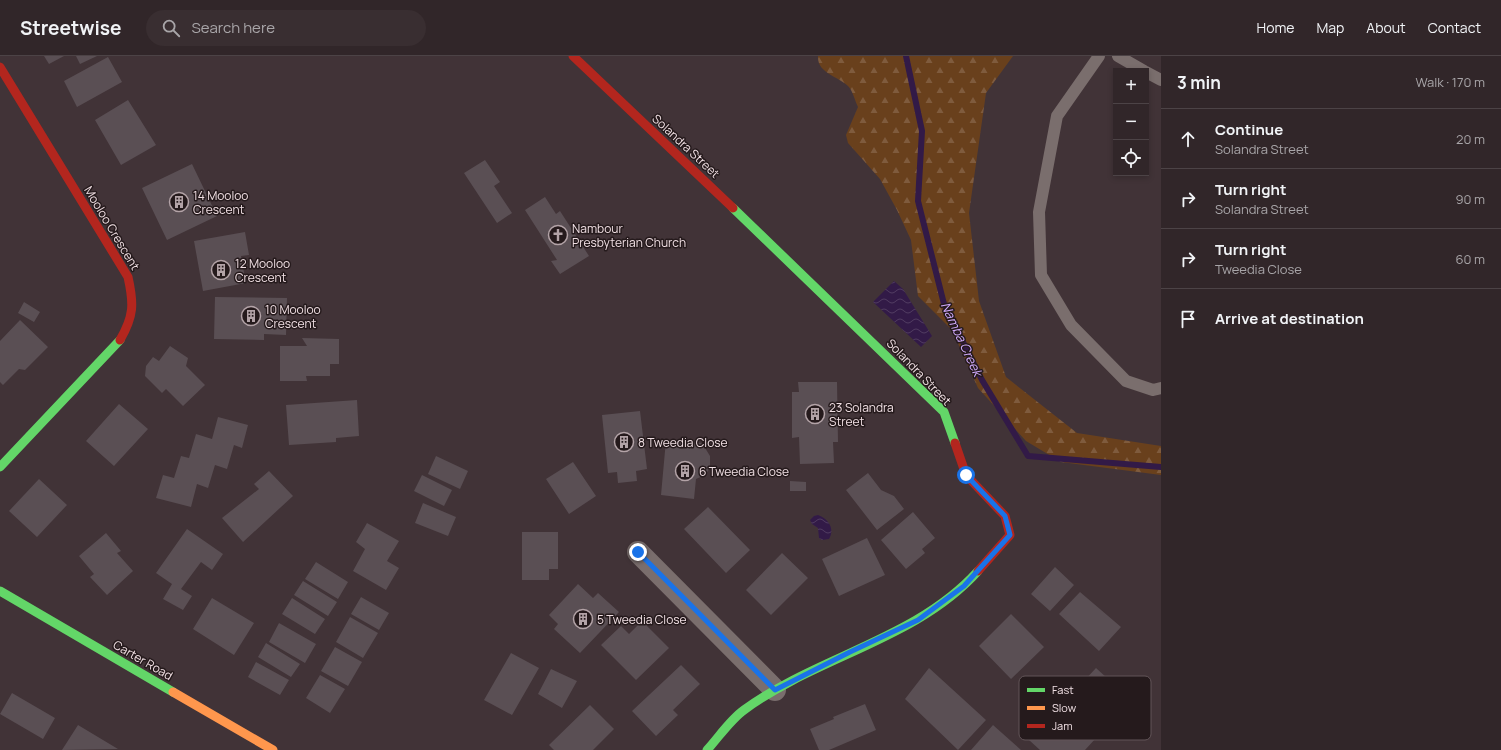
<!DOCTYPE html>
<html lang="en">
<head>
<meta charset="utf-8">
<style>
	body { margin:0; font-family:Manrope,sans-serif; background:#392e31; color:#f1f3f6 }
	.controls { position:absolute; right:12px; top:12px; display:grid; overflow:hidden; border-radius:0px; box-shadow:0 2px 6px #0003 }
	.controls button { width:36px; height:36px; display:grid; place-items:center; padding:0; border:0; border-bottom:1px solid #4c4346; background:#312629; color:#f1f3f6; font:20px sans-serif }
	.stop { position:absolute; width:12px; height:12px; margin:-9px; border:3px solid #1a73e8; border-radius:50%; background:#fff }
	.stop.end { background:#1a73e8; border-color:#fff; box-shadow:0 1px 4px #0008 }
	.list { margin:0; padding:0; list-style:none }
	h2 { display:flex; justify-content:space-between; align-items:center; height:52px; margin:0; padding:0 16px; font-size:17px }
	h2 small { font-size:13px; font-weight:400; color:#a8a5a8 }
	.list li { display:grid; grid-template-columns:26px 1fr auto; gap:12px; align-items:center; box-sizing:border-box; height:60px; padding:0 16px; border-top:1px solid #4c4346 }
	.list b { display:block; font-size:15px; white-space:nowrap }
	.list p { margin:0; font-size:13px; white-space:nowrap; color:#a8a5a8 }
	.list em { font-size:13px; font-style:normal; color:#a8a5a8 }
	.icon { flex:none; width:22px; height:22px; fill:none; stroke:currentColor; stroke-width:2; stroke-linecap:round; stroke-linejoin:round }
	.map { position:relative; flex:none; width:1161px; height:694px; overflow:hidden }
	header { display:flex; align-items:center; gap:24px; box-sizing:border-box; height:56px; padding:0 20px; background:#312629; border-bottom:1px solid #4c4346 }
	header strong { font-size:19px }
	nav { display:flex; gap:22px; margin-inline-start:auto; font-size:14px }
	.search { width:280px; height:36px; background:#392e31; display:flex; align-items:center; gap:10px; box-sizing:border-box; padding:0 14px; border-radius:22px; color:#a8a5a8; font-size:15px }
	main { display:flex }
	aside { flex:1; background:#312629 }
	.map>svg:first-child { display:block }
</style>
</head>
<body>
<header>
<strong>Streetwise</strong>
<div class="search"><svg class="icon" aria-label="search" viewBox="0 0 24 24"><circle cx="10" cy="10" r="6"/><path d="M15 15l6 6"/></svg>Search here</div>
<nav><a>Home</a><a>Map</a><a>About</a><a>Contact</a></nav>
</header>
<main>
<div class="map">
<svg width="1161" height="694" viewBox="0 0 1161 694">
	<defs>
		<pattern id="forest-firs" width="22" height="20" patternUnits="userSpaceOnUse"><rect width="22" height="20" fill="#69401c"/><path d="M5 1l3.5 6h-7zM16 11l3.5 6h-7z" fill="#7f5b3d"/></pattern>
		<pattern id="water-waves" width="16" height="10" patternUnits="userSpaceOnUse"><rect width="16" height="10" fill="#321a47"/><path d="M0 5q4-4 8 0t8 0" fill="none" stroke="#503b61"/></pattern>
	</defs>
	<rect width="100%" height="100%" fill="#413337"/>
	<path fill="url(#forest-firs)" d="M818,0H1013L986,37L969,157L979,245L1006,321L1077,377L1161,390V419L1061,406L1026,385L978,332L952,274L918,240L911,184L897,154L880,123L848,87L846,79L858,51C855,45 853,35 848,30C838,20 817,17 818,0Z"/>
	<path fill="url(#water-waves)" d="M894,225L903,233L932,280L921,291L873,246Z
		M818,459C829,463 835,473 829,483L822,484L819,482L818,472L812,468L810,464L814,460Z"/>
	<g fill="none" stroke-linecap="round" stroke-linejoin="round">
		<path stroke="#321a47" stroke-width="6" d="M906,0L922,75L918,145L944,248L982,324L1028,400L1161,411"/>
	</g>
	<path fill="#5a4f54" d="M44,0H64L49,8Z
		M76,0H97L80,8Z
		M108,1L122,26L77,51L64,25Z
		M128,44L156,89L121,109L95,64Z
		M485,104L500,126L494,130L512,157L497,167L464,117Z
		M192,108L217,160L167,184L142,132Z
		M545,141L556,158L560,155L589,200L560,218L551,205L557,204L525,154Z
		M245,176L249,199L241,200L246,227L203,235L194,185Z
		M215,241L287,242L286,279L264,278V284L214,283Z
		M24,246L40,256L34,266L18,257Z
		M20,264L48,291L25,314L19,313L3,329L0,326V285Z
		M302,282L339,283V308H330V320H306L307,325H280V290H307Z
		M170,290L188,302L186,310L205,329L183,350L166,333L162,337L145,320L146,310L153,301L159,305Z
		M798,326H837L838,386H833L834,407L800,408L799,381L792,382V336H799Z
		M357,344L359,380L336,382V386L289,389L286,349Z
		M119,348L148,373L114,410L86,385Z
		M640,355L647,413L636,415L637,425L618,427L617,416L608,417L602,359Z
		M218,361L248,369L242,392L234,389L227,413L215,409L208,432L197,428L191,451L156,442L163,419L174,422L181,400L189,402L196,378L212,383Z
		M666,384L702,387L710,400V412L705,419L696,423L694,443L661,439Z
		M436,400L468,415L460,433L428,418Z
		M573,406L596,440L569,458L546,423Z
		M269,415L293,440L243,486L222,462L259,433L254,428Z
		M868,417L881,434L894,440L904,453L877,474L846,434Z
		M422,419L452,434L444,450L414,435Z
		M39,423L67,449L37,481L9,455Z
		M790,425L806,426V435H790Z
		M423,447L456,461L448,480L415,467Z
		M708,451L750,494L726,517L684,473Z
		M913,456L935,482L922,493L925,497L906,513L881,484Z
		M367,467L399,485L387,505L399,512L386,534L353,515L365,493L356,486Z
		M187,473L223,498L212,514L201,506L181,533L192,540L183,554L163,543L172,528L156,517Z
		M522,476H558V513H549V524H522Z
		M106,477L121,495L117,497L133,515L107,539L90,521L94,518L79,500Z
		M867,482L885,519L839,540L822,503Z
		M782,497L808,522L771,559L746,534Z
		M316,506L348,526L338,543L305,523Z
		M1055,511L1074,529L1050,555L1031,538Z
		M303,525L337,546L328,560L294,539Z
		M578,528L593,542L598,537L619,556L580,597L554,573L558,568L549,559Z
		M1080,536L1121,571L1099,595L1059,558Z
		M361,541L389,557L379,574L351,558Z
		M212,542L254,567L234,599L193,573Z
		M292,542L325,563L315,578L282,558Z
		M1011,558L1044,591L1011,623L979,590Z
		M350,561L378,577L363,602L336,586Z
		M642,565L669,592L636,624L601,589L621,570L629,578Z
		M279,567L316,588L305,607L269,586Z
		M266,587L300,608L291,621L258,601Z
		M335,591L362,606L348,630L321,615Z
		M511,597L539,612L512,659L484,644Z
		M256,606L289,624L280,639L248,621Z
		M681,609L700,628L673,654L678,659L656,680L632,655Z
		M929,612L986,664L958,694L905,643Z
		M1096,612L1131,644L1085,694H1040L1029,684Z
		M551,613L577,625L562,652L538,638Z
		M320,619L345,633L330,657L306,642Z
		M12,637L55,662L43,683L0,658Z
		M865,648L876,674L829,694H819L810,673L834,663L833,661Z
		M590,649L614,673L593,694H554L549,689Z
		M78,669L118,693L62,694Z
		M993,669L1021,694H971Z"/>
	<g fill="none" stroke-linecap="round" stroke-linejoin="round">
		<path stroke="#7a6e6d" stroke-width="12" d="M1099,0L1057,60L1039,156L1041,219L1071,269L1126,325L1153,334L1161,332
			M1118,0L1144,15
			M1146,16L1161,24"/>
		<path stroke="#7a6e6d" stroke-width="22" d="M638,496L775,634"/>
		<path stroke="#63d668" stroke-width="9" d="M733,152L944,356L955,387
			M0,411L120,284
			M0,535L173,636
			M707,694C719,681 730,664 744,654C817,600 916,584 978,515"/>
		<path stroke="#ff974d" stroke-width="9" d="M173,636L273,694"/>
		<path stroke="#b3261e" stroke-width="9" d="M573,0L733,152
			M0,11L128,221C134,248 134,260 120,284
			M955,387L966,419L1005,460L1010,479L978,515"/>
	</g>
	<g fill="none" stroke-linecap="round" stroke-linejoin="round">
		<path stroke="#1a73e8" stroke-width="5" d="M638,496L775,634L850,596L918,564L964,530L1010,479L1005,460L966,419"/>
	</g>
	<defs>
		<g id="building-ring" transform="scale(1)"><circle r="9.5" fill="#251a1c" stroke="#b3a3a7" stroke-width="1.5"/><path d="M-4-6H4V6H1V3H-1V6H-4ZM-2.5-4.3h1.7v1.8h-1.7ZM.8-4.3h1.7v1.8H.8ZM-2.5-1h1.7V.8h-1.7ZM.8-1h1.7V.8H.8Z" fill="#b3a3a7"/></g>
		<g id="church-ring" transform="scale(1)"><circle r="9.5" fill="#251a1c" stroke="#b3a3a7" stroke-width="1.5"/><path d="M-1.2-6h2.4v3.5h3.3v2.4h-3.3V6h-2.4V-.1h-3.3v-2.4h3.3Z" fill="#b3a3a7"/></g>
	</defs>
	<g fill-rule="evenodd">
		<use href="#building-ring" x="179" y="146"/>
		<use href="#church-ring" x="558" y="179"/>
		<use href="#building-ring" x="221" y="214"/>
		<use href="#building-ring" x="251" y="260"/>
		<use href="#building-ring" x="815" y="358"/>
		<use href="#building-ring" x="624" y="386"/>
		<use href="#building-ring" x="685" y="415"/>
		<use href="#building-ring" x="583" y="563"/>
	</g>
	<g text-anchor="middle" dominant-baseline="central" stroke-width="3" stroke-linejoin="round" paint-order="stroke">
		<g font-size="12" fill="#f0dfe3" stroke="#251a1c">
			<text transform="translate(686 90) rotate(43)">Solandra Street</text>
			<text transform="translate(112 172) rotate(59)">Mooloo Crescent</text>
			<text transform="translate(919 316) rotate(46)">Solandra Street</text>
			<text transform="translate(143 604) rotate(30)">Carter Road</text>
		</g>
		<g font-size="12" fill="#f0dfe3" stroke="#251a1c" text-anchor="start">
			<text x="193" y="139">14 Mooloo<tspan x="193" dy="14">Crescent</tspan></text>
			<text x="572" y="172">Nambour<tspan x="572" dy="14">Presbyterian Church</tspan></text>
			<text x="235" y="207">12 Mooloo<tspan x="235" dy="14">Crescent</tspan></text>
			<text x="265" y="253">10 Mooloo<tspan x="265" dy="14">Crescent</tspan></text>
			<text x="829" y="351">23 Solandra<tspan x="829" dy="14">Street</tspan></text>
			<text x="638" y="386">8 Tweedia Close</text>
			<text x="699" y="415">6 Tweedia Close</text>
			<text x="597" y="563">5 Tweedia Close</text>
		</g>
		<g font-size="13" font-style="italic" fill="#d0aafc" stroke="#251a1c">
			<text transform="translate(962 283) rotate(65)">Namba Creek</text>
		</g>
	</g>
	<rect x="1019" y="620" width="132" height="64" rx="6" fill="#251a1c" stroke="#625558" stroke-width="1"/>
	<rect x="1027" y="632" width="18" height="4" fill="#63d668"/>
	<rect x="1027" y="650" width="18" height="4" fill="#ff974d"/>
	<rect x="1027" y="668" width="18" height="4" fill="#b3261e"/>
	<g font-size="11" fill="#f0dfe3">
		<text x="1052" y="638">Fast</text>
		<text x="1052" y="656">Slow</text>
		<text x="1052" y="674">Jam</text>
	</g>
</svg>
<div class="controls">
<button>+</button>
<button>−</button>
<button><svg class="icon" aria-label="locate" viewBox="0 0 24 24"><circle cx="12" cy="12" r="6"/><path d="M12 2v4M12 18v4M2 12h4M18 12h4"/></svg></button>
</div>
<div class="stop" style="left:966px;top:419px"></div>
<div class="stop end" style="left:638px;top:496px"></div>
</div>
<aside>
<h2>3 min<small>Walk · 170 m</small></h2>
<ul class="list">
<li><svg class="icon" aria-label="ahead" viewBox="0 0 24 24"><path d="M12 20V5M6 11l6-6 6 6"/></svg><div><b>Continue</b><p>Solandra Street</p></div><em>20 m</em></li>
<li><svg class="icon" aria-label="right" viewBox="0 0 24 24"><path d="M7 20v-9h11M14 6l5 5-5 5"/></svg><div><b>Turn right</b><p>Solandra Street</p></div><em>90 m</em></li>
<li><svg class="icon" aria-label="right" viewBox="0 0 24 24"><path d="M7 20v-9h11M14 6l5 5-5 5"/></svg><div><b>Turn right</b><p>Tweedia Close</p></div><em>60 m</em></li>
<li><svg class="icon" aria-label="arrive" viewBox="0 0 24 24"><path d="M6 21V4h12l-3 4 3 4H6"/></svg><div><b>Arrive at destination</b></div></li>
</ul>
</aside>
</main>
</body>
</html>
